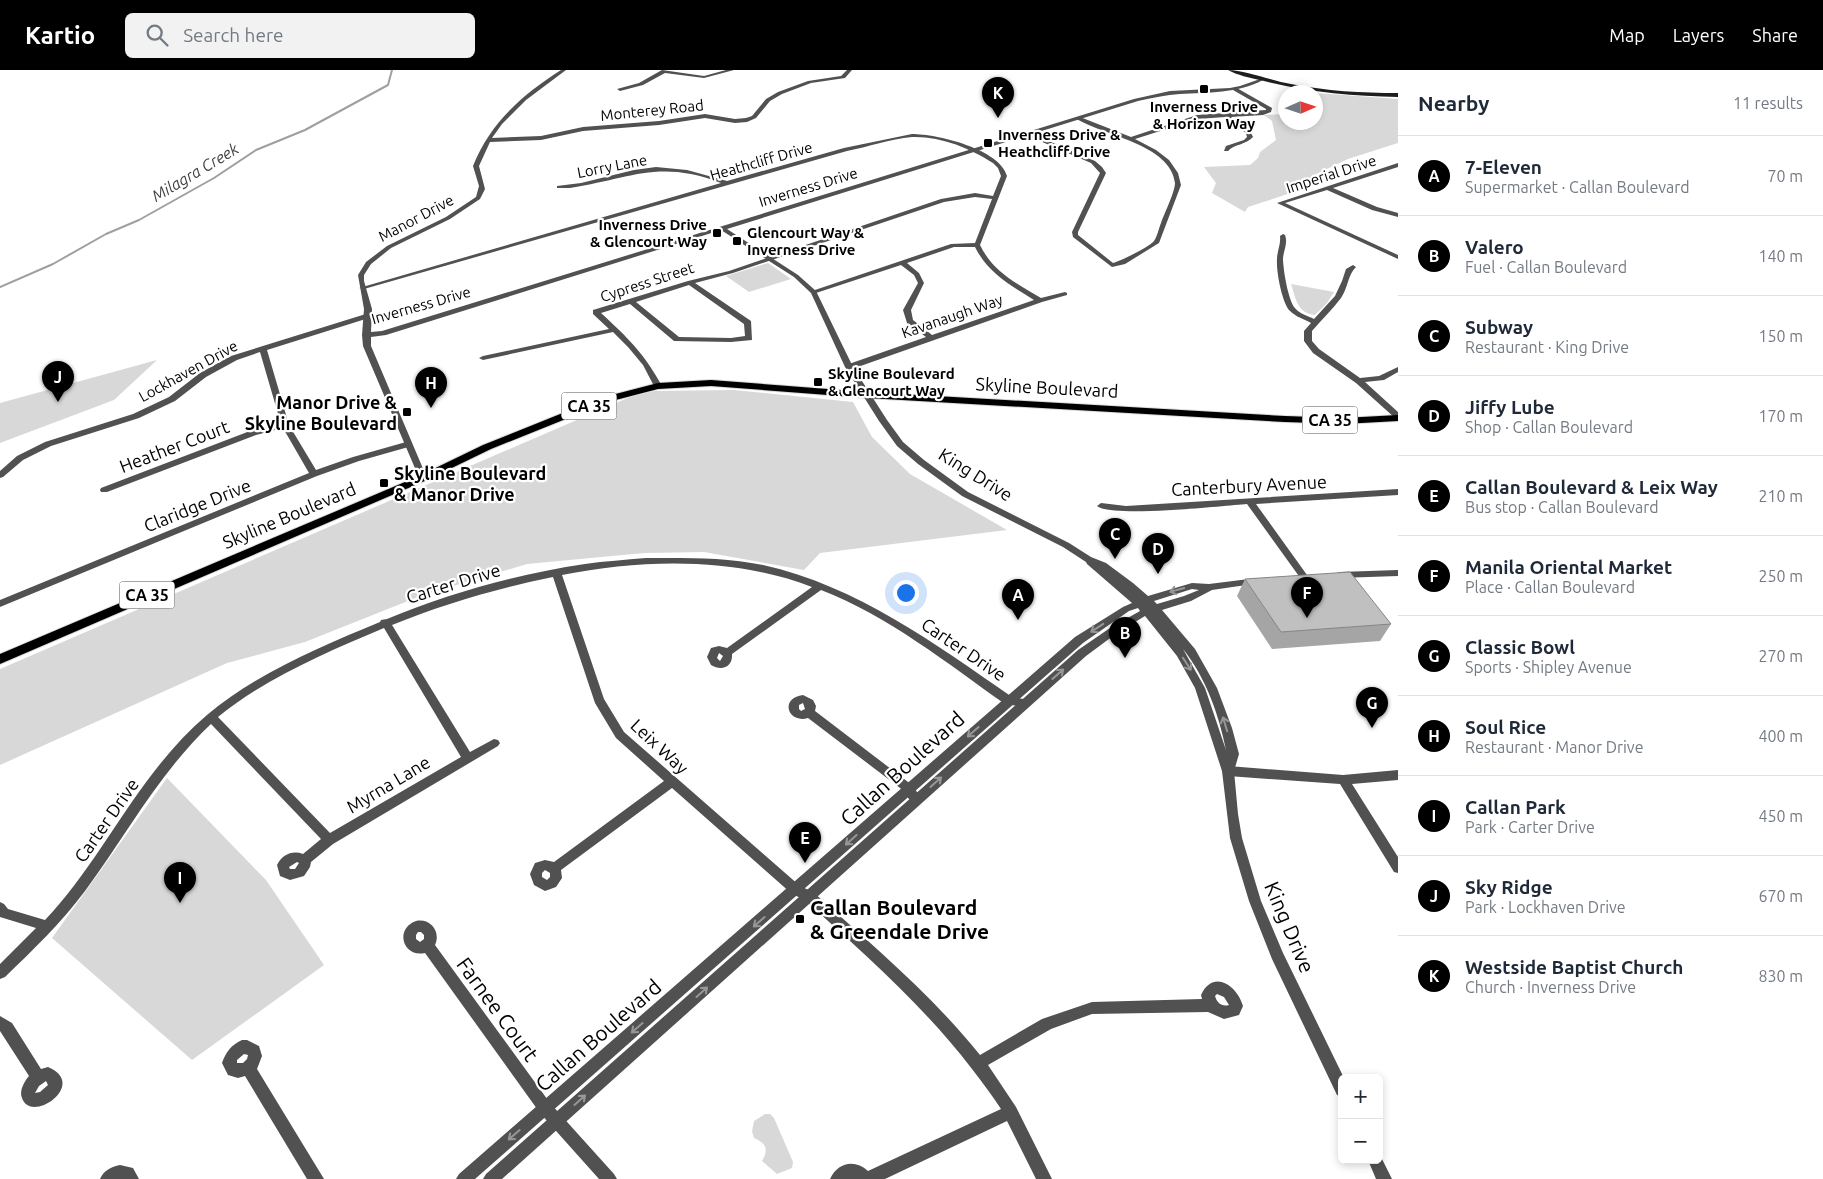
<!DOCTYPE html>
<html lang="en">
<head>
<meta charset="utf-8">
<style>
	body { margin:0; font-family:Ubuntu,sans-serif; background:#f2f2f3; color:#1f2937 }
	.controls { position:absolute; right:15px; bottom:15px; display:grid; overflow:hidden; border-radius:8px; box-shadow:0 2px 8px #0003 }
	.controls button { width:45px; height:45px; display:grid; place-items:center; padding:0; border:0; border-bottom:1px solid #e0e1e3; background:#fff; color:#1f2937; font:25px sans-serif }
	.compass { position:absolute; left:1278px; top:15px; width:45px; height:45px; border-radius:50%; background:#fff; box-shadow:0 2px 8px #0003; rotate:87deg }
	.you { position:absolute; left:905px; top:522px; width:18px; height:18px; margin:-12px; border:4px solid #fff; border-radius:50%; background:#1a73e8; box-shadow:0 0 0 8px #1a73e833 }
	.badge { display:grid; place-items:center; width:32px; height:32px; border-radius:50%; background:#000; color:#fff; font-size:16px; font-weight:700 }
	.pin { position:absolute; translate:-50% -41px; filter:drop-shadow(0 1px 2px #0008) }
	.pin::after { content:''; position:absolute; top:26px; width:18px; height:15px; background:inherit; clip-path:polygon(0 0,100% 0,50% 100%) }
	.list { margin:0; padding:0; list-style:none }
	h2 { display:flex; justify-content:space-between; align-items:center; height:65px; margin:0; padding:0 20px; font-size:21px }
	h2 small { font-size:16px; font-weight:400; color:#747a83 }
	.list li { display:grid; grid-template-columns:32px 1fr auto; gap:15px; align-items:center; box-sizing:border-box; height:80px; padding:0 20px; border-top:1px solid #e0e1e3 }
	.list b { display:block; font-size:19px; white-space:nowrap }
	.list p { margin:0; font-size:16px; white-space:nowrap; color:#747a83 }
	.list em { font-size:16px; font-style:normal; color:#747a83 }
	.icon { flex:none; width:28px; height:28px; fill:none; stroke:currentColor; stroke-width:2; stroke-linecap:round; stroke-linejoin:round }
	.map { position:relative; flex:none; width:1398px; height:1109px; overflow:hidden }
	header { display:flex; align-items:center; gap:30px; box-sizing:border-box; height:70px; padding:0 25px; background:#000; color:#fff }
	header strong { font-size:24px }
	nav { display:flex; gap:28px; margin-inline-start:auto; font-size:18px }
	.search { width:350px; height:45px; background:#f2f2f3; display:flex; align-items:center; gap:12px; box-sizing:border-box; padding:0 18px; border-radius:8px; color:#747a83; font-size:19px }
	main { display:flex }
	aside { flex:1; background:#fff }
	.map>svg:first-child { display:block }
</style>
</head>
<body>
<header>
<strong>Kartio</strong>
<div class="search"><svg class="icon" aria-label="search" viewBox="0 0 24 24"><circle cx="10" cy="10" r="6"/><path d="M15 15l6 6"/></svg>Search here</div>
<nav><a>Map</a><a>Layers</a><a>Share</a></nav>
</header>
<main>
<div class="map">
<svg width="1398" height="1109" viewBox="0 0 1398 1109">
	<rect width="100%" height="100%" fill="#fff"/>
	<path fill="#d8d8d8" d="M1316,23L1398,29V73L1348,89L1312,106L1325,112L1248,137L1245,142L1212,123L1216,113L1204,97L1250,95L1258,88L1260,82L1276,70L1272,51L1264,45L1285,44L1286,52H1316Z
		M768,193L791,209L749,222L726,206Z
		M1291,214L1334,222L1327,233L1315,245C1297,243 1296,229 1291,214Z
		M157,290L114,330L0,373V333Z
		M734,320L853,332L872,367L910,404L1007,460L820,483L804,500L704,482L644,483L527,494L423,525L305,572L227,593L0,695V599L630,327L654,321Z
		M167,708L266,810L324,895L192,990L52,868Z
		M765,1044H770L774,1048L793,1092L792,1098L777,1104L762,1091C769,1079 766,1073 754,1068L752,1061L754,1051Z"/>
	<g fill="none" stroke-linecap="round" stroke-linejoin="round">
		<path stroke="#9f9f9f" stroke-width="2" d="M0,217L53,194L106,164L139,150L214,108L256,80L305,60L388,15L392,0"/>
		<g stroke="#dbdbdb" stroke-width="2">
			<path id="primary" d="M711,310L867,322L1285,346L1343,348L1398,345V351L1343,354L1285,352L867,328L711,316L658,319L608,332L491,379L427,410L0,594V584L419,406L483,375L600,328L658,313Z"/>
		</g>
		<path fill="#515151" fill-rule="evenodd" d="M662,0L704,6L726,0H734L704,8L665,3L643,15L620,21L617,19L639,13Z
			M1235,17L1272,38L1271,42L1263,45L1231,47L1250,61L1253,67C1246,75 1234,74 1228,81H1224L1226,76L1244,70L1247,67L1246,63L1225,47L1198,49L1135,69L1156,80L1169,90L1178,103L1181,115L1159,173L1125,194L1112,197L1073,167L1072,162L1100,103L1091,93L1026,65V63H1030L1095,91L1102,97L1106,103L1078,162V165L1113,193C1121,191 1149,177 1154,171C1157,167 1159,158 1161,153C1164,144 1175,122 1175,113C1171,74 1101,65 1075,48L1080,47L1131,67L1197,45L1266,40V39L1233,20Z
			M912,64C937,64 1000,79 1007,106L980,175C993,202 1016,213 1041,228L1065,222L1067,223V225L1042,232L852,299H846V295L926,267L907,253L903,240L918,213L914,205L901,195L816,223H812V221L951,174L975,173L992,129L975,127L944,132L733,203L695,213L751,251L752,270L731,272L674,271L630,234L601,243C628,268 644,283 662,316L661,318H655L643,295L628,277L613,262L483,290L479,288L483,286L609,259L593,244V240L688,211L729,201L941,129L975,123L993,126L1001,106L998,98L993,93C970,78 940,66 912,67C890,69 868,77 847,81L364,219L359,218L721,113C658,89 630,109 570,118H557V116L581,113L634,100L656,97L687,100L727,111L844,78ZM954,177H975C988,203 1010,215 1034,230L932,265L913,250L911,240L924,213L919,203L907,193ZM689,215L744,254L745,266L731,268L679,267L636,232Z
			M1398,93V97L1333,118L1377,137L1398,143V147L1372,140L1327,120L1285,133L1398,185V189L1277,133Z
			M1283,164L1285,165C1288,173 1284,179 1283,188C1283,199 1288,228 1294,237C1298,243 1308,246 1314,249L1335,226L1342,211L1346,199L1353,195L1356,197C1348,204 1348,218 1341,228C1332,240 1321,250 1312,261V271L1319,279L1360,308L1379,306L1398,297V302L1384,310L1365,312L1398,342V348H1395L1356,313L1313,283L1304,271V261L1311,253C1304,249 1296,247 1290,241C1282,233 1276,201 1277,189C1277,181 1281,174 1280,166Z
			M369,243H372V247L267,280L289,355L316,400L353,387L406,372H412V376L359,391L317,406L0,537V530L309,403L283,358L256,365L107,422H101L100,420L101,418L250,361L281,354L260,282L237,290L206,307L175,331L139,348L51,376L23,390L3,407L0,408V401L17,386L45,372L133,344L169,327L200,303L231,286Z
			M1398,419V425L1256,434L1307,505L1309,507L1307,509H1301L1247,434C1222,436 1111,448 1097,436L1101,433L1126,436Z
			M646,488C685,488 724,487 763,495C857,516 934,573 1012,627L1029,630L1030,633L1029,636L1025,637L1005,634C948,594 887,545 821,520L732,584C733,598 721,601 711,595L707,587L711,578L719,576L727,578L812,517C733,487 644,489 562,505L604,629L624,662L800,816L813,822C871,874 931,924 980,985L1042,949L1092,932L1202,929L1201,925C1213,899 1237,915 1243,936L1239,945L1224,949L1208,942L1092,944L1051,959L988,995L1016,1037L1052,1109H1036L1007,1051L885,1109H830C838,1092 855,1089 868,1101L1001,1039C992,1025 982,1012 972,999C924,936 863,883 805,830L792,824L672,718L561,800L562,808L556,817L545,821L534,815L530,804L535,793L545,790L554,792L664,711L616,668L595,633L553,507C498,518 443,534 392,555L470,682L494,669L498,670L500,673L498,676L333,774L311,792L310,797L304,806L290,810L280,806L277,795C282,785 292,780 303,784L321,769L211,654C159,703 127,764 85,821C61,853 33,880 5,907L0,909V894L36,858L0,847V832L4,834L8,839L45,850C87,806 116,751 153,703C169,682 187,662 207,645C255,604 322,576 380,552L381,550L387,549C450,523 518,504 585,494C605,491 625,490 646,488ZM384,558L461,687L330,763L218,647C266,608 327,582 384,558ZM719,583L723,586L720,591L717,588ZM297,792L299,793L295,799H290L289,797ZM545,800L550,803V807L547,810L542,807V803ZM1217,924L1224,927L1229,935C1222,937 1217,933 1215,926Z
			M803,625L813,630L816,636L815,641L912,715L922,729L920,732C911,735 908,728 904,721L808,648C788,654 779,628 803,625ZM803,633L805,639L801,641L799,639V635Z
			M1228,696L1343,705L1398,700V710L1352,714L1398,787V803L1394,802L1340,714L1228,706L1224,704L1222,701L1224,698Z
			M416,851C431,848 441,862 435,875L550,1033L614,1104L617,1109H599L540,1043L425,883C403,888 394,859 416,851ZM418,862H421L424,865V869L420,872L416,869V865Z
			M0,946L12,953L41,999L48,997C89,1014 31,1055 22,1028C19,1021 24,1012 29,1006L0,961ZM46,1011L48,1015L40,1022L35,1023L39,1016Z
			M242,970H247L259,976L262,986L257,999L324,1109H307L245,1006L238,1008L228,1005L222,993C226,982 231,975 242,970ZM244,984L248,985L247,989L243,993H237V990Z
			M120,1095L133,1098L139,1109H100C104,1100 111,1097 120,1095Z"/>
		<path fill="#515151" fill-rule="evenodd" d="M561,0H566L526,30L502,54L492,68L541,66L583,57L659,51L705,44L735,49L746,48L752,46L766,29L778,22L808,11L841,6L847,0H852L845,8L811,13L782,24L770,31L756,48L747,52L735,53L705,48L659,55L583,61L541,70L490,72L479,96L485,119L480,129L450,149L391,178L371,194L364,205V211L372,239L371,262L382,261L1134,29L1170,21L1230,18L1240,16L1263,8V10C1237,24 1208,22 1180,24C1166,25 1152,28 1138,31L727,159L798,205L816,221L853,297L887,350L903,372L924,390L968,422L1069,473L1091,487L1106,493L1133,513L1148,526L1192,513L1209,514L1257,508L1260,509L1262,511L1260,513L1212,520L1191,531L1162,540L1195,579L1217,618L1232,658L1239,684L1234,701L1238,744L1242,768L1261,831L1283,883L1344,1008H1342V1027L1337,1025L1272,889L1249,831L1230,768L1222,701L1195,618L1177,586L1145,546L1117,563L1086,586L502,1109H483L486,1104L1078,580L1110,558L1140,541L1138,538L1129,541L1083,573L475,1109H456L459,1104L1075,567L1123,537L1132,533L1087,494L1086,492L1063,477L962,426L918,394L897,376L879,351L845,297L811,223L794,207L721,160L386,265L371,267V276L427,408L426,410H420L363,276L362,265L364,239L358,205L366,192L387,176L446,147L476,127L479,116L473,96C490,53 522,25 561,0ZM1192,519L1199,520L1184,526L1157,534L1154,531ZM1183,579C1206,608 1219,645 1226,680L1205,618Z
			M1398,500V506L1339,508L1334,505L1339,502Z
			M1379,1084L1380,1085L1392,1109H1376L1368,1090H1379Z"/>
		<path fill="#1e1e1e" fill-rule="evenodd" d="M1228,0C1245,0 1272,11 1291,14C1326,21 1362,23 1398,23V27C1351,26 1306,22 1260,10C1250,8 1237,5 1228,0Z"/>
		<use href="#primary" fill="#000" fill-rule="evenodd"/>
	</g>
	<path fill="#a5a5a5" d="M1245,509L1391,554L1380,571L1272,579L1237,526Z"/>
	<path fill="#c0c0c0" stroke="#868686" d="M1350,502L1391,554L1281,562L1245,509Z"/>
	<defs><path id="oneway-shaft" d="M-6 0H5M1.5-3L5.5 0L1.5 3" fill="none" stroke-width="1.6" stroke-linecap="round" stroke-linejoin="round" transform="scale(1.25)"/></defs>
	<g stroke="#979797">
		<use href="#oneway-shaft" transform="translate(1177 520) rotate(165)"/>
		<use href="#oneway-shaft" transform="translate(1097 558) rotate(147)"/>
		<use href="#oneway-shaft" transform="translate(1187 594) rotate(57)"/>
		<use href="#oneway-shaft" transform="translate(1058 604) rotate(-41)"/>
		<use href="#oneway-shaft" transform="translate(1225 654) rotate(-107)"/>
		<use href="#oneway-shaft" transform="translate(973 662) rotate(139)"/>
		<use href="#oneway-shaft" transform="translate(936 712) rotate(-42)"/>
		<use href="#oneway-shaft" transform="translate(851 770) rotate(138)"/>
		<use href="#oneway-shaft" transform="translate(759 852) rotate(139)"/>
		<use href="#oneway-shaft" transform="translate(702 922) rotate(-42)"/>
		<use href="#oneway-shaft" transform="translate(637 958) rotate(139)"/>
		<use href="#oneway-shaft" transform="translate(580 1030) rotate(-42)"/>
		<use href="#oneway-shaft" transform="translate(514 1065) rotate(139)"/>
	</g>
	<g fill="#000" stroke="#fff" stroke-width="2">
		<rect x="1199" y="14" width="10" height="10" rx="2.5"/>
		<rect x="983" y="68" width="10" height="10" rx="2.5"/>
		<rect x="712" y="158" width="10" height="10" rx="2.5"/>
		<rect x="732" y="166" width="10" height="10" rx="2.5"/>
		<rect x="813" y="307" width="10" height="10" rx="2.5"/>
		<rect x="402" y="337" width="10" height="10" rx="2.5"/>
		<rect x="379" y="408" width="10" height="10" rx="2.5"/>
		<rect x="795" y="844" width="10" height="10" rx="2.5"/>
	</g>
	<g text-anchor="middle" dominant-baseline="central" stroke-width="4.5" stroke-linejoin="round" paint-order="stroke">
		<g font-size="15" font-weight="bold" fill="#000" stroke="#fff" text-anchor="start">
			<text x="1204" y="36" text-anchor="middle">Inverness Drive<tspan x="1204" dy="17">&amp; Horizon Way</tspan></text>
			<text x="998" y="64">Inverness Drive &amp;<tspan x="998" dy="17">Heathcliff Drive</tspan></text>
			<text x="707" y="154" text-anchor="end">Inverness Drive<tspan x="707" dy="17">&amp; Glencourt Way</tspan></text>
			<text x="747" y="162">Glencourt Way &amp;<tspan x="747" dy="17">Inverness Drive</tspan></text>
			<text x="828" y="303">Skyline Boulevard<tspan x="828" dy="17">&amp; Glencourt Way</tspan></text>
		</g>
		<g font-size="15" fill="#000" stroke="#fff">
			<text transform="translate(652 40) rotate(-6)">Monterey Road</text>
			<text transform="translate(761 91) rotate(-16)">Heathcliff Drive</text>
			<text transform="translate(612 96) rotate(-11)">Lorry Lane</text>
			<text transform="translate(1331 104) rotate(-18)">Imperial Drive</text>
			<text transform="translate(808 117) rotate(-17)">Inverness Drive</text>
			<text transform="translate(416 148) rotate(-28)">Manor Drive</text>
			<text transform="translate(647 212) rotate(-18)">Cypress Street</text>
			<text transform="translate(421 235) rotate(-16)">Inverness Drive</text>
			<text transform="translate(952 246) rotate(-19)">Kavanaugh Way</text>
			<text transform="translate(188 301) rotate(-29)">Lockhaven Drive</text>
		</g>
		<g font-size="16" font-style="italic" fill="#404040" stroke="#fff">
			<text transform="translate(195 102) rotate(-31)">Milagra Creek</text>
		</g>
		<g fill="#fff" stroke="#4c4c4c" stroke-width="1">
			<rect x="561.5" y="322.5" width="55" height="27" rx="4"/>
			<rect x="1302.5" y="336.5" width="55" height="27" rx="4"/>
			<rect x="119.5" y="511.5" width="55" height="27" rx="4"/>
		</g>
		<g font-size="16" font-weight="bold" fill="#000">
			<text x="589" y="336">CA 35</text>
			<text x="1330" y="350">CA 35</text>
			<text x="147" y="525">CA 35</text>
		</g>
		<g font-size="18" fill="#000" stroke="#fff">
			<text transform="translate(1047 317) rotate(3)">Skyline Boulevard</text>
			<text transform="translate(174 376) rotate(-21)">Heather Court</text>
			<text transform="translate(976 404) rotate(32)">King Drive</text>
			<text transform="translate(1249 415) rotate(-3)">Canterbury Avenue</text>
			<text transform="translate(197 435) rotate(-22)">Claridge Drive</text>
			<text transform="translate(289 445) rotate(-23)">Skyline Boulevard</text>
			<text transform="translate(453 513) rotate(-17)">Carter Drive</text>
			<text transform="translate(964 579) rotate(34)">Carter Drive</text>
			<text transform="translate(660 676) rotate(43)">Leix Way</text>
			<text transform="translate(388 714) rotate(-31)">Myrna Lane</text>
			<text transform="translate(106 750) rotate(-55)">Carter Drive</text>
		</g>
		<g font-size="18" font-weight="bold" fill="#000" stroke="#fff" text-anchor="end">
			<text x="397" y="332">Manor Drive &amp;<tspan x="397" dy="21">Skyline Boulevard</tspan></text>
			<text x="394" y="403" text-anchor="start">Skyline Boulevard<tspan x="394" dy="21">&amp; Manor Drive</tspan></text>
		</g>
		<g font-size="21" fill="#000" stroke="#fff">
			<text transform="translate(902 698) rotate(-42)">Callan Boulevard</text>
			<text transform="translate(1290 857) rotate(67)">King Drive</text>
			<text transform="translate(498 939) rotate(54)">Farnee Court</text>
			<text transform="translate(598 965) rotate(-41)">Callan Boulevard</text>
		</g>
		<g font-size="21" font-weight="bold" fill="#000" stroke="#fff" text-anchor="start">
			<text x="810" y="837">Callan Boulevard<tspan x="810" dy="24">&amp; Greendale Drive</tspan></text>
		</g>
	</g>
</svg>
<div class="controls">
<button>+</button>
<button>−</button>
</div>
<svg class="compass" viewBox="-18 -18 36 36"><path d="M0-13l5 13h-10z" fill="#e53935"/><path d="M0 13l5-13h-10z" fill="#747a83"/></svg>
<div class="you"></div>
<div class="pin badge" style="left:1018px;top:550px">A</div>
<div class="pin badge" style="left:1125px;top:588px">B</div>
<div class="pin badge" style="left:1115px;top:489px">C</div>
<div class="pin badge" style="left:1158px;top:504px">D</div>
<div class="pin badge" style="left:805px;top:793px">E</div>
<div class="pin badge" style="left:1307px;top:548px">F</div>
<div class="pin badge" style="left:1372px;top:658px">G</div>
<div class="pin badge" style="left:431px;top:338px">H</div>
<div class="pin badge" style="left:180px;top:833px">I</div>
<div class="pin badge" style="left:58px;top:332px">J</div>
<div class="pin badge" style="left:998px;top:48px">K</div>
</div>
<aside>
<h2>Nearby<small>11 results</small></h2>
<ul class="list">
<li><span class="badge">A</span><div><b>7-Eleven</b><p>Supermarket · Callan Boulevard</p></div><em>70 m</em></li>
<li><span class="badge">B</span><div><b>Valero</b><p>Fuel · Callan Boulevard</p></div><em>140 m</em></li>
<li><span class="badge">C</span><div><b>Subway</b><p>Restaurant · King Drive</p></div><em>150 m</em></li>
<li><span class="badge">D</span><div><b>Jiffy Lube</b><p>Shop · Callan Boulevard</p></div><em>170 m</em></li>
<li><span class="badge">E</span><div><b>Callan Boulevard &amp; Leix Way</b><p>Bus stop · Callan Boulevard</p></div><em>210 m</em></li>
<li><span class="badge">F</span><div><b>Manila Oriental Market</b><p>Place · Callan Boulevard</p></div><em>250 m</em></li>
<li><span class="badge">G</span><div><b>Classic Bowl</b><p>Sports · Shipley Avenue</p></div><em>270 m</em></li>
<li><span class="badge">H</span><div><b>Soul Rice</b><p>Restaurant · Manor Drive</p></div><em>400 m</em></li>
<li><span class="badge">I</span><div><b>Callan Park</b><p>Park · Carter Drive</p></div><em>450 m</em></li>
<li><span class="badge">J</span><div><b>Sky Ridge</b><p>Park · Lockhaven Drive</p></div><em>670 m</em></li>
<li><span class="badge">K</span><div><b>Westside Baptist Church</b><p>Church · Inverness Drive</p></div><em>830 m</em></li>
</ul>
</aside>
</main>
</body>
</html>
